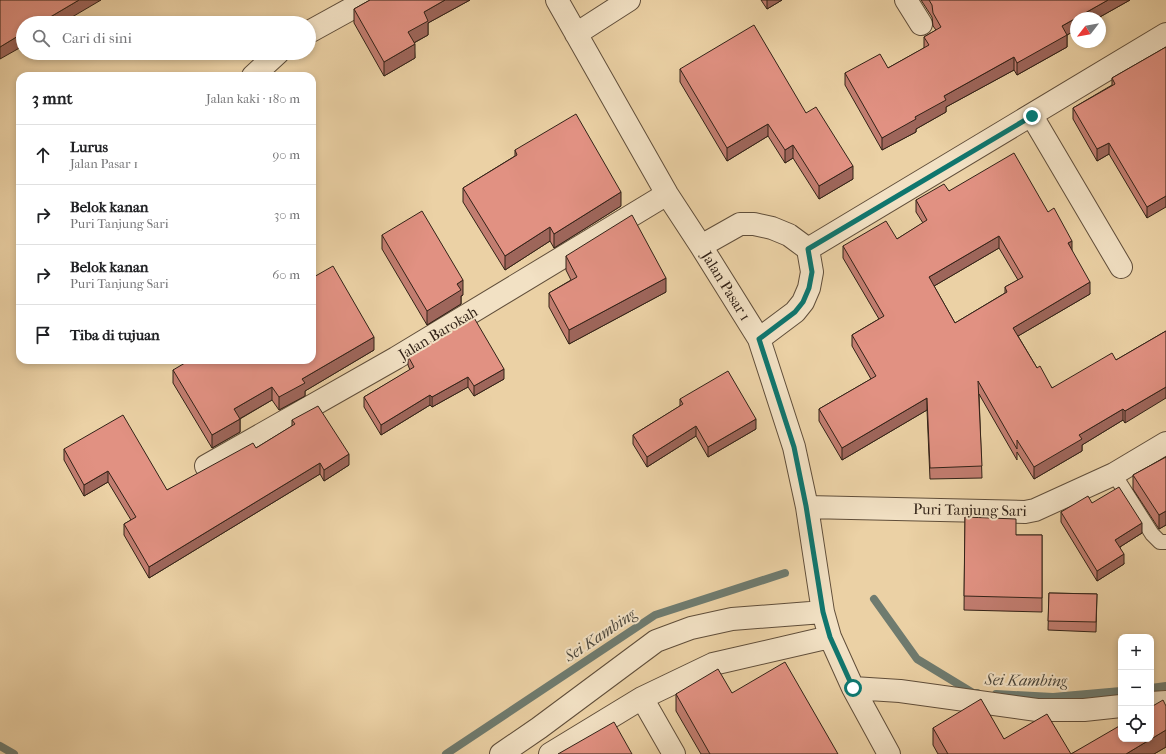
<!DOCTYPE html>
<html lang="id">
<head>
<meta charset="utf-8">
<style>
	body { margin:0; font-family:"IM FELL French Canon",serif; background:#f6f6f6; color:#202124 }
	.controls { position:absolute; right:12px; bottom:12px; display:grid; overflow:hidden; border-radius:8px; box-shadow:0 2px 6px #0003 }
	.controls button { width:36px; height:36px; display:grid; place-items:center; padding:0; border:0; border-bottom:1px solid #e0e0e0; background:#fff; color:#202124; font:20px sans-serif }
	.compass { position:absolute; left:1070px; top:12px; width:36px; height:36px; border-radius:50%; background:#fff; box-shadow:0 2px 6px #0003; rotate:239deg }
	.stop { position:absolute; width:12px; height:12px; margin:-9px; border:3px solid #0f766e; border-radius:50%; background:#fff }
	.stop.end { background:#0f766e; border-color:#fff; box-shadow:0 1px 4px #0008 }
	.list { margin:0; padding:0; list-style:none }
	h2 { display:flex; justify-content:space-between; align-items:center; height:52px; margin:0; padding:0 16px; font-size:17px }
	h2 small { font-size:13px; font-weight:400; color:#757577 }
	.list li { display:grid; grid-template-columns:26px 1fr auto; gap:12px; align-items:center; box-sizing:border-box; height:60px; padding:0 16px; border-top:1px solid #e0e0e0 }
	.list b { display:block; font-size:15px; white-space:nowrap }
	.list p { margin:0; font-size:13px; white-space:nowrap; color:#757577 }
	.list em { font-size:13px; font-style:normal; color:#757577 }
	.icon { flex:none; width:22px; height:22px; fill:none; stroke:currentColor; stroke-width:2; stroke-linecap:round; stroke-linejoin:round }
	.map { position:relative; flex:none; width:1166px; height:754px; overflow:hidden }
	.search { position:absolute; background:#fff; box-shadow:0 2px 6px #0003; left:16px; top:16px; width:300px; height:44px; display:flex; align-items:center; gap:10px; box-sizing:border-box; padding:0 14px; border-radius:22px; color:#757577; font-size:15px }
	.panel { position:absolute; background:#fff; box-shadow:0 2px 6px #0003; left:16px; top:72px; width:300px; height:292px; border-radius:12px }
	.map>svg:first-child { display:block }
</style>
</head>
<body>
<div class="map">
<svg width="1166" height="754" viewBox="0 0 1166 754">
	<rect width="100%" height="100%" fill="#ebd1a5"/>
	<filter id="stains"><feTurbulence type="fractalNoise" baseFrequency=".005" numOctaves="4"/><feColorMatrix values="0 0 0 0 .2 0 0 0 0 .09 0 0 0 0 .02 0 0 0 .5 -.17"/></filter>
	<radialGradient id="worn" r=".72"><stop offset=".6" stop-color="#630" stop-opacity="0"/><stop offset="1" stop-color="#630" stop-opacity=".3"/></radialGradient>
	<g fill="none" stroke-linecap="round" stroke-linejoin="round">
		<path stroke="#6f7b6f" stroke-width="8" d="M874,599L917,659L973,693H977
			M1151,688L1166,686
			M996,694L1053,697L1121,691
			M0,746L14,754
			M446,754L655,615L785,573"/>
		<g stroke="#604e3a" stroke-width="16">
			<path id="lane" d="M1114,474L1152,534L1160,542H1166"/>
		</g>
		<g stroke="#604e3a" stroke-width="24">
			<path id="street" d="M557,0L667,194L701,246L759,339L794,447L807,507L823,612L830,637L853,688L889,754
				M906,0L921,24
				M309,32L367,0
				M576,34L629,0
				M253,76L278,53
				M1032,116L1121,267
				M701,246L740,224H754L772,228L789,235L808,249L812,272L809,288L803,302L795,312L759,339
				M808,249L1166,34
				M206,466L396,358L667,194
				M807,507L1025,512L1035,510L1114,474L1166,443
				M853,688L900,691L1037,710H1084L1121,706
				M642,698L674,754
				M1151,703L1166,702
				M501,754L539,728L656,641L691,628L732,619L823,612
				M550,754L642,698L713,664L830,637"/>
		</g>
		<use href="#lane" stroke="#f2e1c4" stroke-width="14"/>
		<use href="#street" stroke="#f2e1c4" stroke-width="22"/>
	</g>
	<path fill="#c27d70" stroke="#322217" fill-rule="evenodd" d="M370,0H470L428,23V35L414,43L415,58L384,76L354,23V9Z
		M761,0H782L767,9Z
		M921,0H1130L1098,18H1076V30L1067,35V47L1017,75L1014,70L946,107V112L916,129V132L882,150L845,85V73L888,68L924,48V37L936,30L933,26L932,17Z
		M1166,47L1147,218L1109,154L1097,161L1073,119V108L1112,85V78Z
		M680,69L806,113L853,179L819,199L793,158L785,163L768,136L727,161L680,82Z
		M515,150L621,206L554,248L550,241L505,270L463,202V188L515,156Z
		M949,191L1048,212L1072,252L1090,294L1018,336L1037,368L1052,388L1116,360L1166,331L1125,423L1123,420L1082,445V451L1034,479L1017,452V460L979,394L982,478L930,479L927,410L842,460L819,421V409L871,379L852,346V335L879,319L843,258V246L897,239L923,223L916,212V200ZM999,248L1018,280L1005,287V293L955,323L934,286Z
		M382,235L463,295L461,296V304L427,325L382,249Z
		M566,256L666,292L569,344L549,307V293L571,280L566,270Z
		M374,350L305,391V396L279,410L272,400L240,419V432L212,448L173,383V370Z
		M408,356L504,379L474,396L468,387L432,407L430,405L381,435L364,407V397L410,370L408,365Z
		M680,399L756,429L708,457L696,436L647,467L633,444V435L680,406Z
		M292,420L349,465L324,481L320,474L149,578L124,535V524L131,520L108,482L84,496L64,460V449L167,490L256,448L292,426Z
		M1166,457V525L1159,529L1133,489V475Z
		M1092,503L1142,533L1120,547L1124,564L1097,581L1061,522V512Z
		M965,517L1016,535H1042V612L964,610Z
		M1049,593L1097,594L1096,632L1048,630Z
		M732,693L838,754H701L676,711V694Z
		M1166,706V747L1154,754H938L933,745V728L1004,739L1071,754Z"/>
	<path fill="#9e665b" stroke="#322217" d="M79,0H101L62,23H40Z
		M445,0H470L428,23V35L408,46V32L424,12Z
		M767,0H782L767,9Z
		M1108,0H1130L1098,18H1076V30L1067,35V47L1017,75V63L1062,26Z
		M23,33V46L0,59V47Z
		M415,44V58L384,76V62Z
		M1014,57V70L946,107V112L916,129V132L882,150V138L915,117L944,96Z
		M768,124V136L727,161V148Z
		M1109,143V154L1097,161V149Z
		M793,145V158L785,163V150Z
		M853,166V179L819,199V186Z
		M621,192V206L554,248V234Z
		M1166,196V207L1147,218V207Z
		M550,227V241L505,270V256Z
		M999,236V248L929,289V277Z
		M1072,241V252L1068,243Z
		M666,278V292L569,344V330Z
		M463,280V295L461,296V304L427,325V311L457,284Z
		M1090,282V294L1013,339V328Z
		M374,337V350L305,391V396L279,410V397L302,379Z
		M504,369V379L474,396V386Z
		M468,377V387L432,407V397Z
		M272,387V400L234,422V409Z
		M1166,387V398L1125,423V411Z
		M430,395V405L381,435V425Z
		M927,398V410L842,460V448Z
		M1123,409V420L1082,445V451L1034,479V467L1079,435Z
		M240,419V432L212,448V435Z
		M756,419V429L708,457V447Z
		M696,426V436L647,467V457Z
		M349,454V465L324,481V470Z
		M320,463V474L149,578V567Z
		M108,471V482L84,496V485Z
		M1166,511V525L1159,529V515Z
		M1142,523V533L1115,550V540Z
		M1124,554V564L1097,581V571Z
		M1166,730V747L1154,754H1126Z"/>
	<path fill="#e19182" stroke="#322217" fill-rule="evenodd" d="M0,0H79L40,23H23V33L0,47Z
		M370,0H445L424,12L428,21L408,32L415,44L384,62L354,9Z
		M929,0H1108L1062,26L1067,35L1017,63L1014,57L944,96L946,100L915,117L916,119L882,138L845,73L880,54L888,68L929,45L924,37L941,27L933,13L932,5Z
		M754,25L806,113L816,107L853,166L819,186L793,145L785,150L768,124L727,148L680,69Z
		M1166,47V196L1147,207L1109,143L1097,149L1073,108L1115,84L1112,78Z
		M576,114L621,192L554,234L550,227L505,256L463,188L517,155L515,150Z
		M1014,153L1048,212L1054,208L1072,241L1068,243L1090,282L1013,328L1037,368L1040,366L1052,388L1112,353L1116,360L1166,331V387L1125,411L1123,409L1079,435L1082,439L1034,467L1017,440V449L978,381L982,466L930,468L927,398L842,448L819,409L876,376L852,335L884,316L843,246L886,221L897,239L927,220L916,200L944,184L949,191ZM999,236L1023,277L1005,287L1007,292L955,323L929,277Z
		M422,211L463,280L457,284L461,290L427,311L382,235Z
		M632,215L666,278L569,330L549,293L577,277L566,256Z
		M333,266L374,337L302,379L305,383L279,397L272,387L234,409L240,419L212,435L173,370L190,360H312V278Z
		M473,316L504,369L474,386L468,377L432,397L430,395L381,425L364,397L414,367L408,356Z
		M728,371L756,419L708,447L696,426L647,457L633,435L683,404L680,399Z
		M318,406L349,454L324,470L320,463L149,567L124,524L136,517L108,471L84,485L64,449L123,415L167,490L253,443L256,448L295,424L292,420Z
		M1166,457V511L1159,515L1133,475Z
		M1119,487L1142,523L1115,540L1124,554L1097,571L1061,512L1088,496L1092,503Z
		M965,517L1016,519V535H1042V598L964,596Z
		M1049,593L1097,594L1096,622L1048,621Z
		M785,662L838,754H710L676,694L718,669L732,693Z
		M981,699L1004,739L1047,714L1071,754L1121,725V739H1151V707L1163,700L1166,706V730L1126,754H948L933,728Z
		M614,722L632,754H558Z"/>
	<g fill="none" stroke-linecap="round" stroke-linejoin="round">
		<path stroke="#0f766e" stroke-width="5" d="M853,688L830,637L823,612L806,506L794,447L759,339L795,312L803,302L809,288L812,272L808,249L1032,116"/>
	</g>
	<g text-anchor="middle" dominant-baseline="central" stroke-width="4" stroke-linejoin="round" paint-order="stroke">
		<g font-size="15" fill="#322217" stroke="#f2e1c4">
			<text transform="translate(726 286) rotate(58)">Jalan Pasar 1</text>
			<text transform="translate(438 333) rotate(-31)">Jalan Barokah</text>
			<text transform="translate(970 510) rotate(1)">Puri Tanjung Sari</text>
		</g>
		<g font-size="16" font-style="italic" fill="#4c473c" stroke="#f2e1c4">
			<text transform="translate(600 635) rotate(-34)">Sei Kambing</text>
			<text transform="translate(1026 680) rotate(1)">Sei Kambing</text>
		</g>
	</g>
	<rect width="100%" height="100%" filter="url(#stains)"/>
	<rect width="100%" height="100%" fill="url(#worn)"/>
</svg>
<div class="controls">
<button>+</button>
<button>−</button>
<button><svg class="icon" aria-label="locate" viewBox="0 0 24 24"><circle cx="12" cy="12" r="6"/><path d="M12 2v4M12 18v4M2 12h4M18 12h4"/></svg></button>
</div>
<svg class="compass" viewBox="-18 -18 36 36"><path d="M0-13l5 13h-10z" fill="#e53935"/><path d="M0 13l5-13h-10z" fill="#757577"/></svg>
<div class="stop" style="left:853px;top:688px"></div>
<div class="stop end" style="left:1032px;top:116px"></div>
<div class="search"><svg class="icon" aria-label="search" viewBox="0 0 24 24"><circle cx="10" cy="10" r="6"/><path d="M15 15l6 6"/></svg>Cari di sini</div>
<section class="panel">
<h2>3 mnt<small>Jalan kaki · 180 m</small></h2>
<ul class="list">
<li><svg class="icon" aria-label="ahead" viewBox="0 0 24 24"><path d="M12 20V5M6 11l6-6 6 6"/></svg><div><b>Lurus</b><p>Jalan Pasar 1</p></div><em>90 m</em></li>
<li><svg class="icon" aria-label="right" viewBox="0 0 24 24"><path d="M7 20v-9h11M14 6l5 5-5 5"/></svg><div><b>Belok kanan</b><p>Puri Tanjung Sari</p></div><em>30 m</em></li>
<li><svg class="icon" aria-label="right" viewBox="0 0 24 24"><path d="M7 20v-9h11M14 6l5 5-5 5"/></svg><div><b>Belok kanan</b><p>Puri Tanjung Sari</p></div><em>60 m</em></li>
<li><svg class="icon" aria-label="arrive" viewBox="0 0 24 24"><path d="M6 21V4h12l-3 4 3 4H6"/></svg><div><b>Tiba di tujuan</b></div></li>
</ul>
</section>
</div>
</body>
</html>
